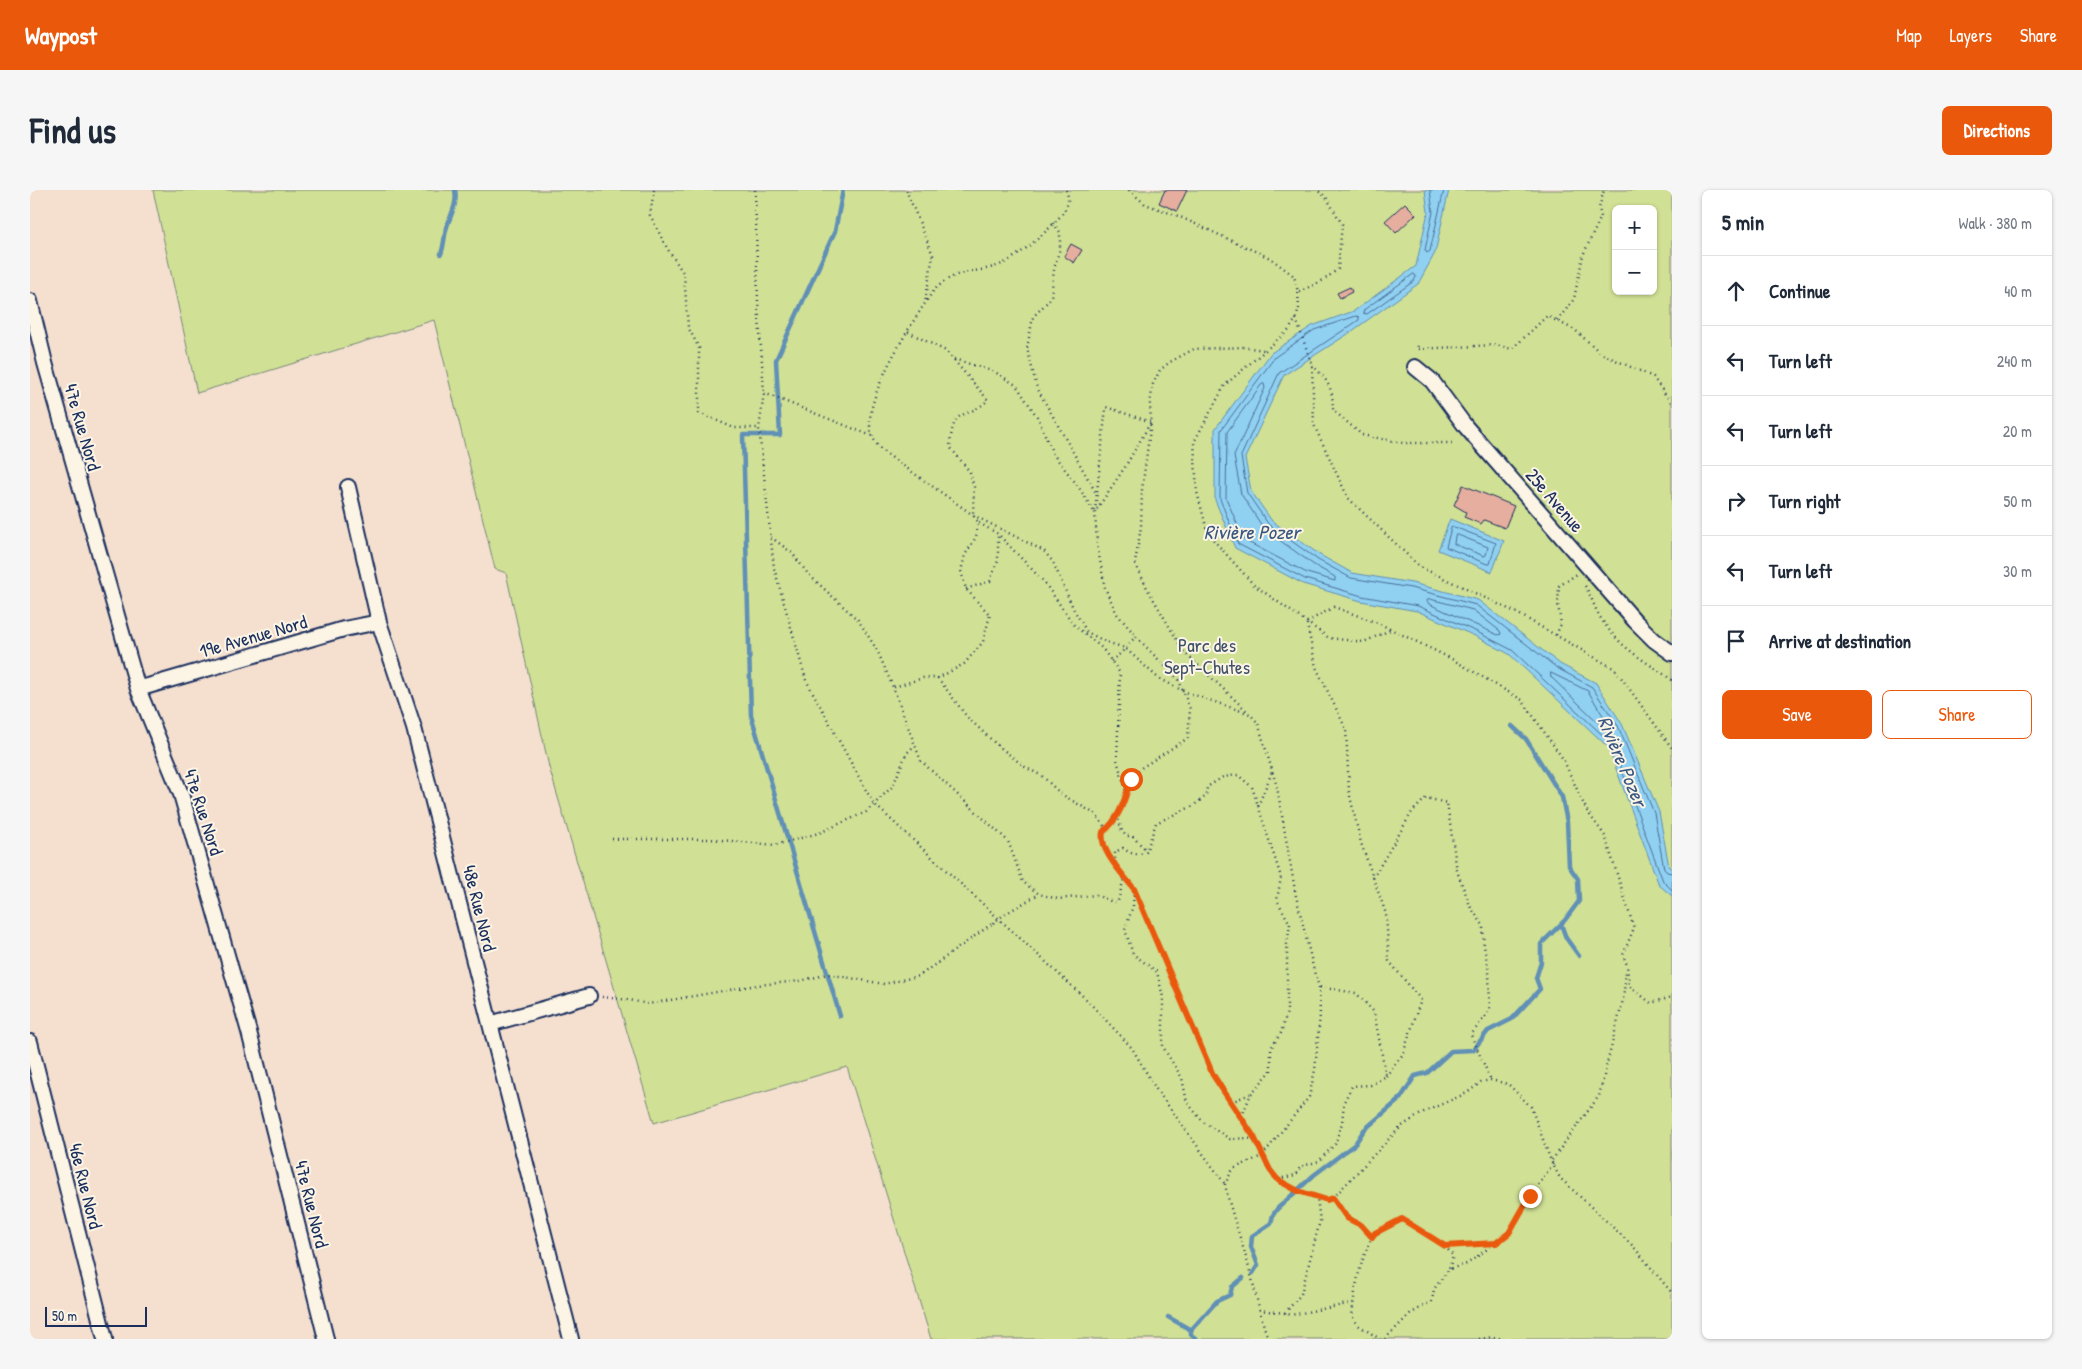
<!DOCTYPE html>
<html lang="en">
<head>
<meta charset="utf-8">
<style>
	body { margin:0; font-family:"Patrick Hand",sans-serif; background:#f6f6f7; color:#1f2937 }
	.controls { position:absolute; right:15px; top:15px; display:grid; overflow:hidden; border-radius:8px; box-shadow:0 1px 4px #0004 }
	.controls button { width:45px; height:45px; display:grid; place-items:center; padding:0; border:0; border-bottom:1px solid #e0e1e3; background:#fff; color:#1f2937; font:25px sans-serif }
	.scale { position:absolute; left:15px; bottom:12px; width:102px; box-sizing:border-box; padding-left:5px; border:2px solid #1b2f5e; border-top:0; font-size:14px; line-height:18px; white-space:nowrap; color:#1b2f5e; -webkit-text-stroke:4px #fcf5e5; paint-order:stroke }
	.stop { position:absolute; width:15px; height:15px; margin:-11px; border:4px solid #ea580c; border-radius:50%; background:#fff }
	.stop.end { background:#ea580c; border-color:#fff; box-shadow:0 1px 5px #0008 }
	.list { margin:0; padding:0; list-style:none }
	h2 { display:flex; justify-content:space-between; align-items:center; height:65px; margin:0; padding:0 20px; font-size:21px }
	h2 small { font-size:16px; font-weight:400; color:#747a83 }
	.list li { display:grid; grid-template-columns:32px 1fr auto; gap:15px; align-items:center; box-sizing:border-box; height:70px; padding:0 20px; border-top:1px solid #e0e1e3 }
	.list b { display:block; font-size:19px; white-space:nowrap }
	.list em { font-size:16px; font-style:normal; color:#747a83 }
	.actions { display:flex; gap:10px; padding:15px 20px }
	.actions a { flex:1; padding:11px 0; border:1px solid #ea580c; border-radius:8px; text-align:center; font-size:18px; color:#ea580c }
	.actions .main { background:#ea580c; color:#fff }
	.icon { flex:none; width:28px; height:28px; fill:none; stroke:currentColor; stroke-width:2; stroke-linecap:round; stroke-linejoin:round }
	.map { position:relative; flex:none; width:1642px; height:1149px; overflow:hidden; border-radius:8px }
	header { display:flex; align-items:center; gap:30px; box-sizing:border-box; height:70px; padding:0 25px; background:#ea580c; color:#fff }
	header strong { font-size:24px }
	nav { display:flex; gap:28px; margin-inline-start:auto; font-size:18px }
	.intro { display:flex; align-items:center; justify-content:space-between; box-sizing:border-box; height:120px; padding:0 30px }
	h1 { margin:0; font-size:35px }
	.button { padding:12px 22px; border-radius:8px; background:#ea580c; color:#fff; font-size:18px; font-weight:700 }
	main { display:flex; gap:30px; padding:0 30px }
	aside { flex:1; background:#fff; border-radius:8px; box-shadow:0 1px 4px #0004 }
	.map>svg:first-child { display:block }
</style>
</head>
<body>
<header>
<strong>Waypost</strong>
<nav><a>Map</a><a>Layers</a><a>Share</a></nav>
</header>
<div class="intro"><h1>Find us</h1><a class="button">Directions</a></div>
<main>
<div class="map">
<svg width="1642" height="1149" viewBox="0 0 1642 1149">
	<rect width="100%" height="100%" fill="#f5e0d0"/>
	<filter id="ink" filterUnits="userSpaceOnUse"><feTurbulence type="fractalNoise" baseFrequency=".02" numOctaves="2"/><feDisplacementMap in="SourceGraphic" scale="10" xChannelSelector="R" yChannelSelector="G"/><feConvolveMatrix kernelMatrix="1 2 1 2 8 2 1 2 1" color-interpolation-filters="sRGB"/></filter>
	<g filter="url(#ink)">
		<path fill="#d0e094" stroke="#768879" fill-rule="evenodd" d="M123,0H1642V1149H901L817,877L624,933L519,577L476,383L465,379L404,130L167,203ZM1586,19H1623V101H1586Z"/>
		<path fill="#90d0f1" stroke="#6190b6" d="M1395,0H1419L1405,63L1388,94L1318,144L1254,185L1215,268L1221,301L1242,331L1290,365L1322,383L1382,393L1448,410L1530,474L1566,493L1592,534L1629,622L1639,677L1642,679V706L1629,695L1578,557L1479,464L1445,446L1387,421L1331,411L1273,394L1205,358L1185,310V239L1241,163L1282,136L1324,121L1386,76L1398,22Z
			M1420,329L1474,351L1462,382L1408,360Z"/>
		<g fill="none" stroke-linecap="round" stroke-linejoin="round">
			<path stroke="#4a6f99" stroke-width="1" d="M1400,0L1403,22L1395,60L1397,63L1400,61L1414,0
				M1384,84L1386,87L1384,91L1337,124L1333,123L1334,120Z
				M1234,194L1235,198L1204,266L1211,304L1234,339L1284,375L1305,387V391L1277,383L1214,350L1196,308L1197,242L1231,195Z
				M1424,337L1466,353L1460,374H1457L1416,357L1421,338Z
				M1428,345L1458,357L1456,365L1454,366L1424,354L1425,346Z
				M1400,409L1443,420L1470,441L1471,444L1468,445L1399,414L1397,411Z
				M1521,483L1558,501L1580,537V540H1576L1521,487Z
				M1642,683L1637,682L1634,679L1624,623L1588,536L1562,497L1527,478L1446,415L1381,398L1321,388L1288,370L1239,335L1217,303L1211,266L1249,183L1329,130V127L1326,126L1284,140L1245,167L1191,240L1190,309L1208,354L1275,389L1332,406L1388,416L1447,442L1482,460L1582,554L1633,691L1642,700"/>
			<path stroke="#6190b6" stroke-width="4.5" d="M411,64C414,56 414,48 416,40C420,25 428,15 425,0
				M1531,734L1536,748L1549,766
				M810,826L721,525L713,245H750L746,170L805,41L813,0
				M1223,1083L1228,1075L1221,1057L1222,1046L1241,1033L1243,1025L1247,1019L1284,985L1325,954L1334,940L1370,909L1385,886L1397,883L1421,861L1443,860L1458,841L1482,829L1510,799L1506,788L1511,772V754L1535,730L1549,711L1548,689L1539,676L1537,632L1532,607L1496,549L1482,536
				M1138,1127L1161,1140
				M1167,1149L1161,1145V1140L1187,1111L1200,1105L1202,1097L1213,1088"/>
		</g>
		<path fill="#e6ae9e" stroke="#1b2f5e" d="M1135,0H1157L1147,21L1129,13Z
			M1375,13L1386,24L1366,43L1355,31Z
			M1041,54L1052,60L1044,73L1034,66Z
			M1320,97L1322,102L1310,108L1307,103Z
			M1433,295L1484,316L1475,338L1454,330L1451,334L1434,327L1436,322L1424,315Z"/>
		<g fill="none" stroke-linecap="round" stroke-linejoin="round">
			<g stroke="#1b2f5e" stroke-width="18">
				<path id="minor" d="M0,111L15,173L108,499L151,604L219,842L296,1149
					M1385,177L1402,191L1436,237L1605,431L1624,450L1642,463
					M318,297L349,432L384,538L541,1149
					M108,499L314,439L349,432
					M460,834L559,806
					M0,852L75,1149"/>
			</g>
			<path stroke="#1b2f5e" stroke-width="2.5" stroke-dasharray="1 4" stroke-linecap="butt" d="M624,0L620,25L637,58L654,84L658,137L669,158V223L704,238H729
				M725,0L728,112L734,203L729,239L744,378L776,490L843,613L1056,809L1102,858L1126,899L1195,994
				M876,0L903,65L895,113
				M1036,0C1038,5 1039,10 1037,15C1032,31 987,68 972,74C943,86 931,75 904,100C884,129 837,201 840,236C841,246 845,252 851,260L943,325L1014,361L1023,372L1044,420L1057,442L1076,452L1095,458L1127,487L1153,501L1220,524L1228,533L1247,597L1266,706L1285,785L1289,797L1290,825L1285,880L1279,907L1232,966L1203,979L1195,994C1200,1020 1210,1045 1217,1071C1225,1097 1229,1123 1238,1149
				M1099,0L1115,14L1148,26L1240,68L1264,86L1268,102L1269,118L1266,129L1258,141L1195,195L1164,252L1167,302L1178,344L1224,395L1299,448L1334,452L1360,440
				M1023,33L1030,42V58L1024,79L1021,108L1003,127L997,158L1007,198L1066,303
				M1269,102L1294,90L1308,79L1312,34L1296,7L1287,0
				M1266,129L1282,175L1284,235L1318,308L1390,377L1485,422L1585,479L1642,558
				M1527,131L1544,109L1553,65L1571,27L1569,18L1574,0
				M878,142L916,161L958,210C935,232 923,213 920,257L940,282L944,297L943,325L948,332L946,347L935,365L931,381L936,399L960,425L953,452L934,474L908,488L937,527L966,554L995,577L1012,586L1031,604L1065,624L1077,639
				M1388,156L1387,159L1466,155L1482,159L1517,126L1545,140L1572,164L1623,187L1642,214
				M924,169L965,182L986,195L1008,228L1023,264L1048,296L1064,322
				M1282,175C1298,190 1303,198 1303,220L1332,245L1373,253H1422
				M734,203L842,246
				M1065,321L1076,217L1121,232L1112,300L1111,337L1105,373L1117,398L1154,462L1219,523
				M949,333L968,344L1014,392L1044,435L1072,458L1090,483L1087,570L1096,601
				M741,347L762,363L778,384L828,430L847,460L863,497L891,571L978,651L993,692L1009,704L1028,709L1066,705L1085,713L1088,711L1094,688L1085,672V662L1093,658C1100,664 1108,666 1116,662L1126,633L1163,616L1176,606L1177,597L1193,587L1208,585L1222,597L1251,687L1247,710L1260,734L1257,754V822L1251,843L1241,858V881L1221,904L1211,928
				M1555,396C1561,405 1564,417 1570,427C1590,459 1613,469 1642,490
				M936,399L960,391L968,371V344
				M1277,432L1304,417L1348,433L1420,468L1492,510L1533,569L1557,621L1575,646L1604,738L1593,765L1597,775L1599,796L1621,813L1642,807
				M1277,434L1286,477L1316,539L1319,602L1331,653L1356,724L1359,771L1391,810L1373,864L1356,886
				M1526,445L1531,434L1528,415L1529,396L1547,384
				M1081,471L1091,463L1106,446
				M864,497L893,488H908
				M1228,616L1242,582
				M1087,625L1092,641L1096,646H1102L1116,660
				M582,649H680L745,655L789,643L836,622L863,596L876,564L884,556
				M1084,672C1077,662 1070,655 1073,641L1080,636L1093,615L1101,589L1111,578L1158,548L1160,519L1149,490L1112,453L1087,424L1075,398L1067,354L1065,322L1095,277L1121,232L1120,214L1123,194L1130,180L1140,172L1164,159L1214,157L1234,160
				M1094,688L1104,699L1183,885L1224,947L1240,980L1248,989L1268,1001L1297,1010L1303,1008L1358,950L1372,936L1394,922L1437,903L1451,892L1461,890L1478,894L1501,917L1521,971L1530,988L1603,1056L1642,1103
				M1343,688L1382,622L1396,608L1417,613L1427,681L1441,718L1453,735L1454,756L1459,782L1460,820L1441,845L1461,890
				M1104,700L1103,716L1095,740L1103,764L1127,782L1133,807V857L1152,888L1157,912L1173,932L1200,949L1218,948L1226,951
				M975,724L1009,704
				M572,807L599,810L618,814L727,795L770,791L798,784L854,794L889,786L963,733
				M1201,912L1220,904
				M1522,970L1569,906L1593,810L1596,782
				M1248,989L1266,985L1270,977L1289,971L1305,954L1312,933L1314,912L1322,896L1341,895L1356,886L1344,822L1326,803L1289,797
				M1303,1008L1317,1028L1331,1035L1342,1047C1329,1075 1325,1096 1322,1126L1328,1135L1350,1149
				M1342,1048L1345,1043L1372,1029L1415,1056L1465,1053
				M1415,1056L1423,1066L1419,1079
				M1229,1120L1255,1123L1261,1125L1323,1113
				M1255,1123L1271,1104L1290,1031L1287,1008
				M1355,1149L1380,1124L1402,1111L1404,1099L1419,1079L1437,1074L1479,1043L1500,1006L1523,974
				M1449,1149L1463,1147L1475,1149"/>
			<use href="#minor" stroke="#fcf5e5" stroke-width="14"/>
			<path stroke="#1b2f5e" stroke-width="2.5" stroke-dasharray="1 4" stroke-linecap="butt" d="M963,733L975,724"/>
		</g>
	</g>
	<g fill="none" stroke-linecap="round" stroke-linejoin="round" filter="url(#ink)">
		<path stroke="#ea580c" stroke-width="6" d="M1101,589C1095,608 1090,629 1073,642C1069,661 1093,684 1104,699L1183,885L1224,947L1240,980L1248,990L1268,1001L1297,1010L1303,1008L1317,1028L1331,1035L1342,1047L1345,1043L1372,1029L1415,1056L1466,1053L1479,1043L1500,1006"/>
	</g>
	<g text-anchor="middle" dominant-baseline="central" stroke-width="4" stroke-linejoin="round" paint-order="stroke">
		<g font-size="19" fill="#1b2f5e" stroke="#fcf5e5">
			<text transform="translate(53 237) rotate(74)">47e Rue Nord</text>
			<text transform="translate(1525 310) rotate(49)">25e Avenue</text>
			<text transform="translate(223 446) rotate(-16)">19e Avenue Nord</text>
			<text transform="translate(174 622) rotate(72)">47e Rue Nord</text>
			<text transform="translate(450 718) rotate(76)">48e Rue Nord</text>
			<text transform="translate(56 996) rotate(76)">46e Rue Nord</text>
			<text transform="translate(282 1014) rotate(76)">47e Rue Nord</text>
		</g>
		<g font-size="19" fill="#3f5269" stroke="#fcf5e5">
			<text x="1177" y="455">Parc des<tspan x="1177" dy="22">Sept-Chutes</tspan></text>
		</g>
		<g font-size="20" font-style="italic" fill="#385783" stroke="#fcf5e5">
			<text x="1222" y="341">Rivière Pozer</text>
			<text transform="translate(1593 571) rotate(67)">Rivière Pozer</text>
		</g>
	</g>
</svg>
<div class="controls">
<button>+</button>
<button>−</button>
</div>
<div class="scale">50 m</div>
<div class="stop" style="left:1101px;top:589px"></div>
<div class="stop end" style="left:1500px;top:1006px"></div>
</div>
<aside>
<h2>5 min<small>Walk · 380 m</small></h2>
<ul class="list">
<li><svg class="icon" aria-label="ahead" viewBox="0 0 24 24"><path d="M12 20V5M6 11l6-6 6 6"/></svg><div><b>Continue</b></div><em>40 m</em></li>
<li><svg class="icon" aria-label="left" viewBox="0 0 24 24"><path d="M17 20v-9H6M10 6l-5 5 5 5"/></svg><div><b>Turn left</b></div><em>240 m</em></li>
<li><svg class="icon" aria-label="left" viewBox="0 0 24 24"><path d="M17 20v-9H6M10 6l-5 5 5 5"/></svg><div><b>Turn left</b></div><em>20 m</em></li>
<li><svg class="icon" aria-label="right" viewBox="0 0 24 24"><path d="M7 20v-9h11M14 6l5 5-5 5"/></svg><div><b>Turn right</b></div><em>50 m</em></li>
<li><svg class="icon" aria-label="left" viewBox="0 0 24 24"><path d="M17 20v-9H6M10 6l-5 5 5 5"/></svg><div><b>Turn left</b></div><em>30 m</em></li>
<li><svg class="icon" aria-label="arrive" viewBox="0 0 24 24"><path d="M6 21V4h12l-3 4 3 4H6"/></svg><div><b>Arrive at destination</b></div></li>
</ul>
<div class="actions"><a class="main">Save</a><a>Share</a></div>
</aside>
</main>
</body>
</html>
